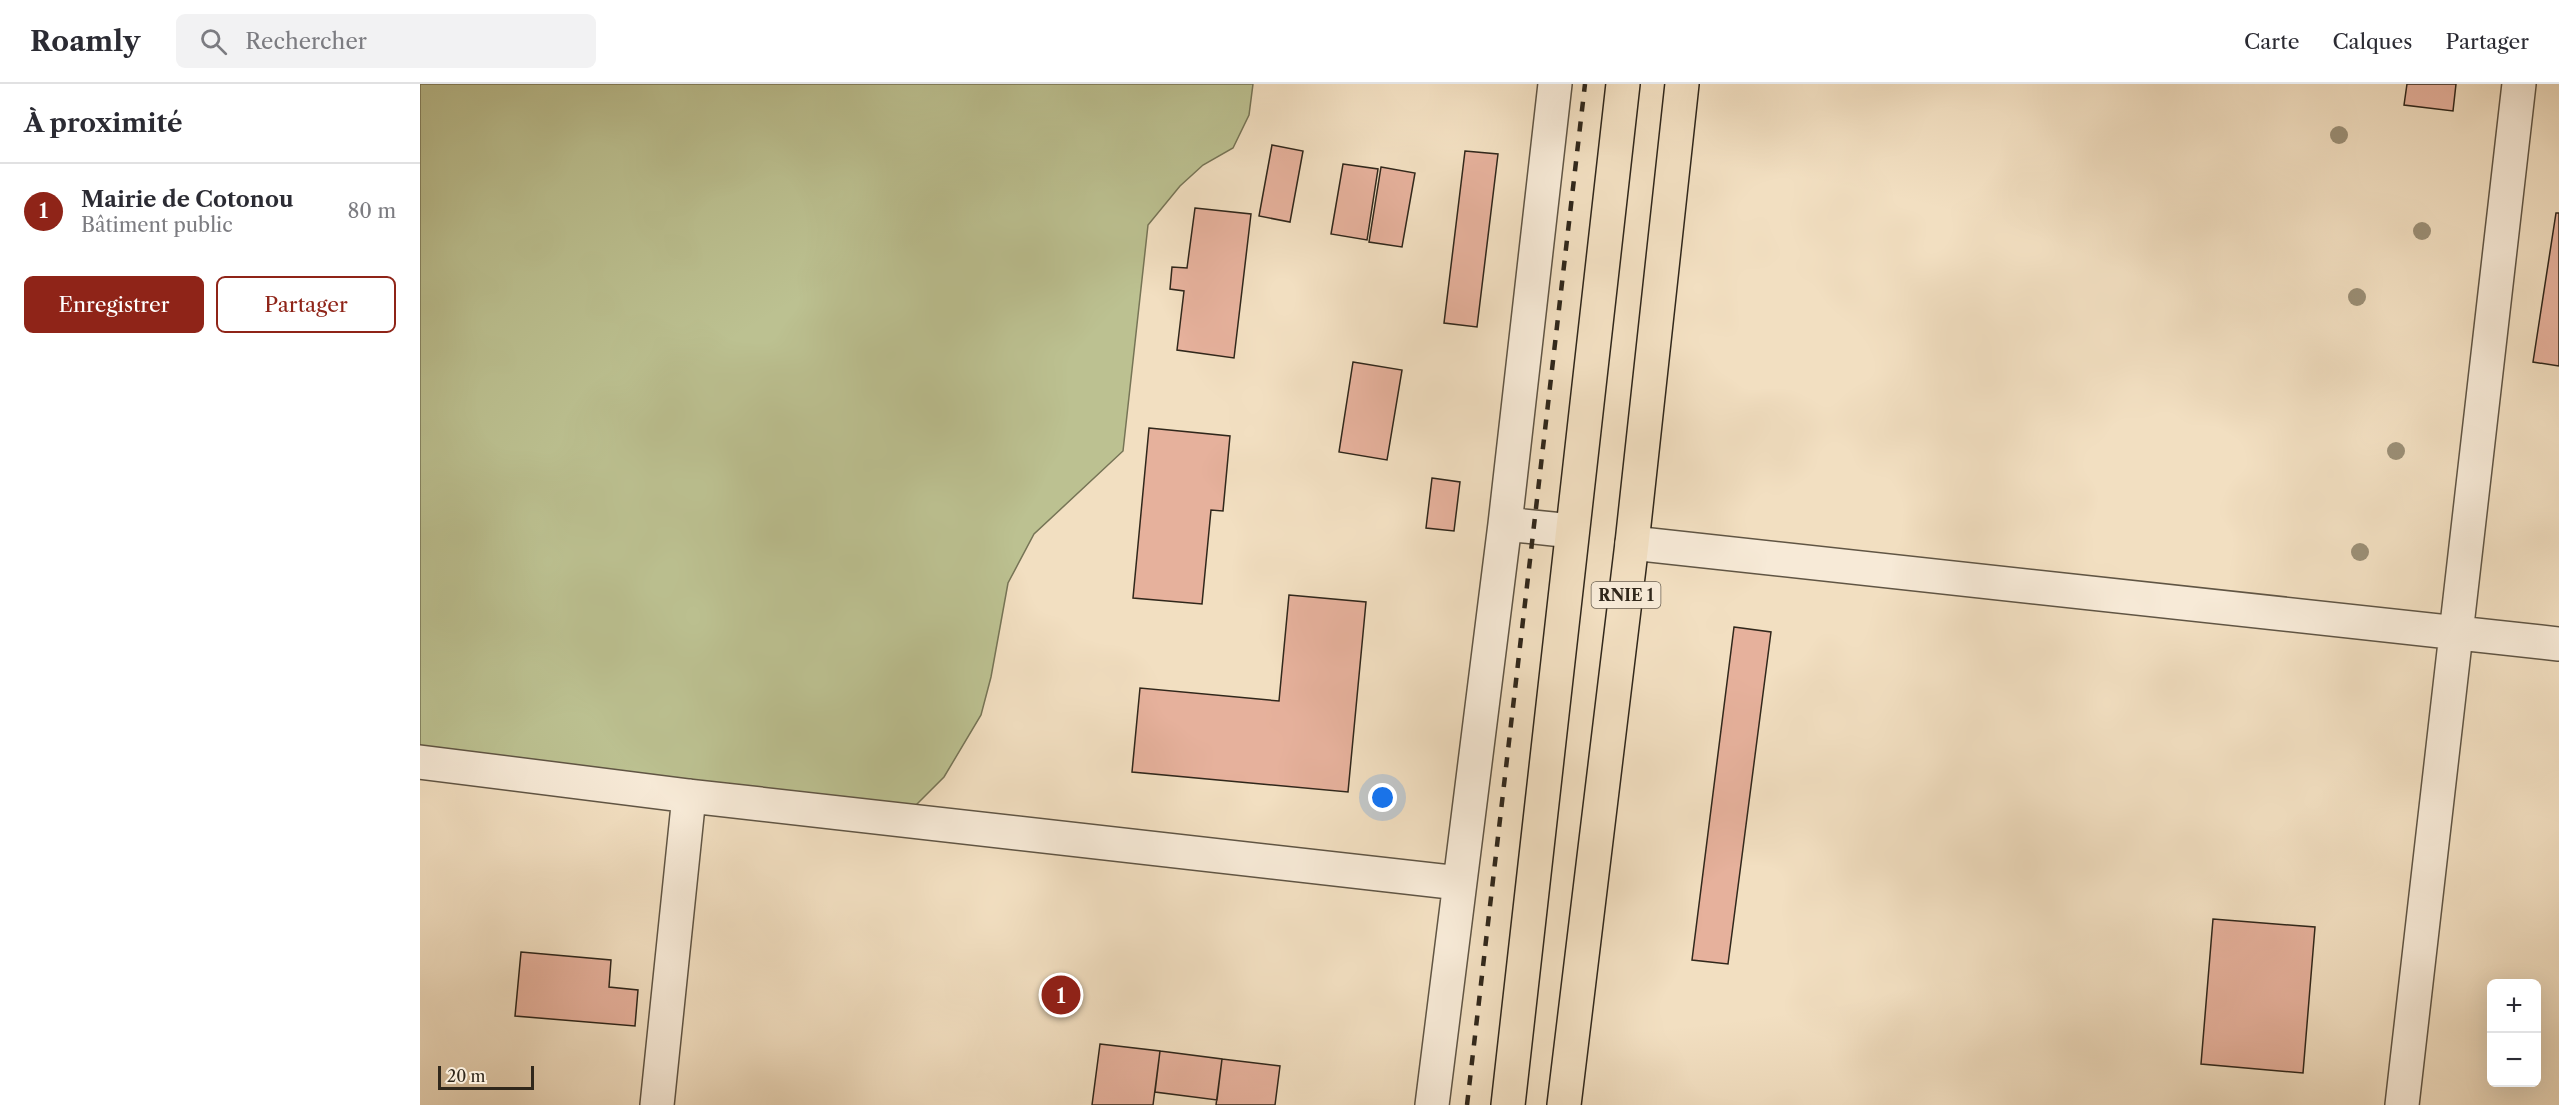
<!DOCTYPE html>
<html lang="fr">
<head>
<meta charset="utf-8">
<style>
	body { margin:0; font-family:"Libre Caslon Text",serif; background:#f2f2f3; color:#2b2b33 }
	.controls { position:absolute; right:18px; bottom:18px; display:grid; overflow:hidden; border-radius:9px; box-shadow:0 6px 24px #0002 }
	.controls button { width:54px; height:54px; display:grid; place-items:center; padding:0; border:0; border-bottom:2px solid #e1e1e2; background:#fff; color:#2b2b33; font:30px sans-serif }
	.scale { position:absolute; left:18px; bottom:15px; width:96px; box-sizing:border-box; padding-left:6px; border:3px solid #30271b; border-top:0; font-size:16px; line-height:21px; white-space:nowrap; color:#30271b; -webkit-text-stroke:4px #f7ead7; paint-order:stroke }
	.you { position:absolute; left:963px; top:714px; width:21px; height:21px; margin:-15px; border:4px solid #fff; border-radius:50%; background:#1a73e8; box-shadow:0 0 0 9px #1a73e833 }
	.badge { display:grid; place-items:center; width:39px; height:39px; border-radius:50%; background:#8f2418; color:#fff; font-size:20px; font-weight:700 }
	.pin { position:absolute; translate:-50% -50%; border:3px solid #fff; box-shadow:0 2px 6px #0006 }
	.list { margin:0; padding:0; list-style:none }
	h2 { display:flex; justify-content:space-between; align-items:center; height:78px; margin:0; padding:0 24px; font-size:26px }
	h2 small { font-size:20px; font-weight:400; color:#7c7c81 }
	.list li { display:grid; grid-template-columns:39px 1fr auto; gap:18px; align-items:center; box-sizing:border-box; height:96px; padding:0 24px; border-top:2px solid #e1e1e2 }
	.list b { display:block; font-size:22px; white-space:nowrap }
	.list p { margin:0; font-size:20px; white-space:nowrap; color:#7c7c81 }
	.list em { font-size:20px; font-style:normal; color:#7c7c81 }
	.actions { display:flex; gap:12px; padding:18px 24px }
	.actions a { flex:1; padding:14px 0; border:2px solid #8f2418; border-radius:9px; text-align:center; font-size:21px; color:#8f2418 }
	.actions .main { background:#8f2418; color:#fff }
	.icon { flex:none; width:33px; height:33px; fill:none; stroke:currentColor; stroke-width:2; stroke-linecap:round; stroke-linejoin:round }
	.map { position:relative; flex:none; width:2139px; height:1021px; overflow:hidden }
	header { display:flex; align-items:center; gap:36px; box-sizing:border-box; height:84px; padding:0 30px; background:#fff; border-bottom:2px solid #e1e1e2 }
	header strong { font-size:28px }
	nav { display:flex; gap:33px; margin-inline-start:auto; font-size:21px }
	.search { width:420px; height:54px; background:#f2f2f3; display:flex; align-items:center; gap:15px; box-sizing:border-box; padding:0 21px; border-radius:9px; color:#7c7c81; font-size:22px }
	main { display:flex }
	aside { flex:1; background:#fff }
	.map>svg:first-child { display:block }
</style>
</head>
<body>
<header>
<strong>Roamly</strong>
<div class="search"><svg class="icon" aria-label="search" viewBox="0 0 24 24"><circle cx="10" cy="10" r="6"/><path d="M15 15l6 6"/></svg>Rechercher</div>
<nav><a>Carte</a><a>Calques</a><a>Partager</a></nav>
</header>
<main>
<aside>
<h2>À proximité<small></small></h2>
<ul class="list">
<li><span class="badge">1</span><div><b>Mairie de Cotonou</b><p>Bâtiment public</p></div><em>80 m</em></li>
</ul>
<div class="actions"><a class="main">Enregistrer</a><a>Partager</a></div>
</aside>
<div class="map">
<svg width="2139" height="1021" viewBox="0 0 2139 1021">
	<rect width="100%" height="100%" fill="#f2dfc1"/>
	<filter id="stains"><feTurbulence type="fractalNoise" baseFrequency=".00333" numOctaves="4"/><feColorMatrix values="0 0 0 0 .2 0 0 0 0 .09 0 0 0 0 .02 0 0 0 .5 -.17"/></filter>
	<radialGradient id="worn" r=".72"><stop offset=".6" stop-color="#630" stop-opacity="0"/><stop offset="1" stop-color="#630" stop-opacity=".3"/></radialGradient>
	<path fill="#bcc191" stroke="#767456" stroke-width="1.5" d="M0,0H833L829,31L813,64L783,81L760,102L728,141L703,367L614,450L588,499L571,593L561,631L524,693L495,722L0,666Z"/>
	<path fill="#e6b19c" stroke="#30271b" stroke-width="1.5" d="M1987,0H2036L2033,27L1984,21Z
		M852,61L883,67L870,138L839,132Z
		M1045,67L1078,70L1057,243L1024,239Z
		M923,80L958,85L947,156L911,150Z
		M961,83L995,89L982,163L949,158Z
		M775,124L831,130L814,274L757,266L764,207L750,205L752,183L767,184Z
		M2136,129H2139V282L2113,278Z
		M933,278L982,286L967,376L919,368Z
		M729,344L810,352L803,427L791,426L782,520L713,514Z
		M1012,394L1040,398L1034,447L1006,444Z
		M869,511L946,518L928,708L712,688L720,604L859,617Z
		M1314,543L1351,548L1308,880L1272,876Z
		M1793,835L1895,843L1883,989L1781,980Z
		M101,868L191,876L189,903L218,906L215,942L95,932Z
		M680,960L740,967L733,1021H672Z
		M740,967L802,975L797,1016L735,1008Z
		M802,975L860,982L855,1021H796Z"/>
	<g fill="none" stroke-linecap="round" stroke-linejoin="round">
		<g stroke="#605544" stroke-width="36">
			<path id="minor" d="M1085,440L1152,447
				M1212,459L2139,560
				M0,678L269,712L1039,799
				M237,1021L269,712
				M1012,1021L1085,440L1135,0
				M1982,1021L2099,0"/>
		</g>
		<g stroke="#30271b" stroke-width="36">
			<path id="highway" d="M1088,1021L1203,0
				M1144,1021L1212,459L1262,0"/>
		</g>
		<use href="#minor" stroke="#f7ead7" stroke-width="33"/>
		<use href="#highway" stroke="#f2dfc1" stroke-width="33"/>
		<path stroke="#30271b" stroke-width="4.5" stroke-dasharray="10 10" stroke-linecap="butt" d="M1047,1021L1165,0"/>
	</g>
	<g fill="#9b8f76">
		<circle cx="1919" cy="51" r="9"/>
		<circle cx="2002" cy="147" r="9"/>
		<circle cx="1937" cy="213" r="9"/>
		<circle cx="1976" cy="367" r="9"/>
		<circle cx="1940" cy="468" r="9"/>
	</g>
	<g text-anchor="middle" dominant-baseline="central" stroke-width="6" stroke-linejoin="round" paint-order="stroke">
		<rect fill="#f7ead7" stroke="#6c6253" stroke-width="1.5" x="1171.5" y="498" width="69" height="26" rx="4.5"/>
		<g font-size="16" font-weight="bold" fill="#30271b">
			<text x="1206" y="511">RNIE 1</text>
		</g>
	</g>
	<rect width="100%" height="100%" filter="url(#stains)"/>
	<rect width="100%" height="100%" fill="url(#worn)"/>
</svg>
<div class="controls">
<button>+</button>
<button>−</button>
</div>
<div class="scale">20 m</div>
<div class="you"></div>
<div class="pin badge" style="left:641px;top:911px">1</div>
</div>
</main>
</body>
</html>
